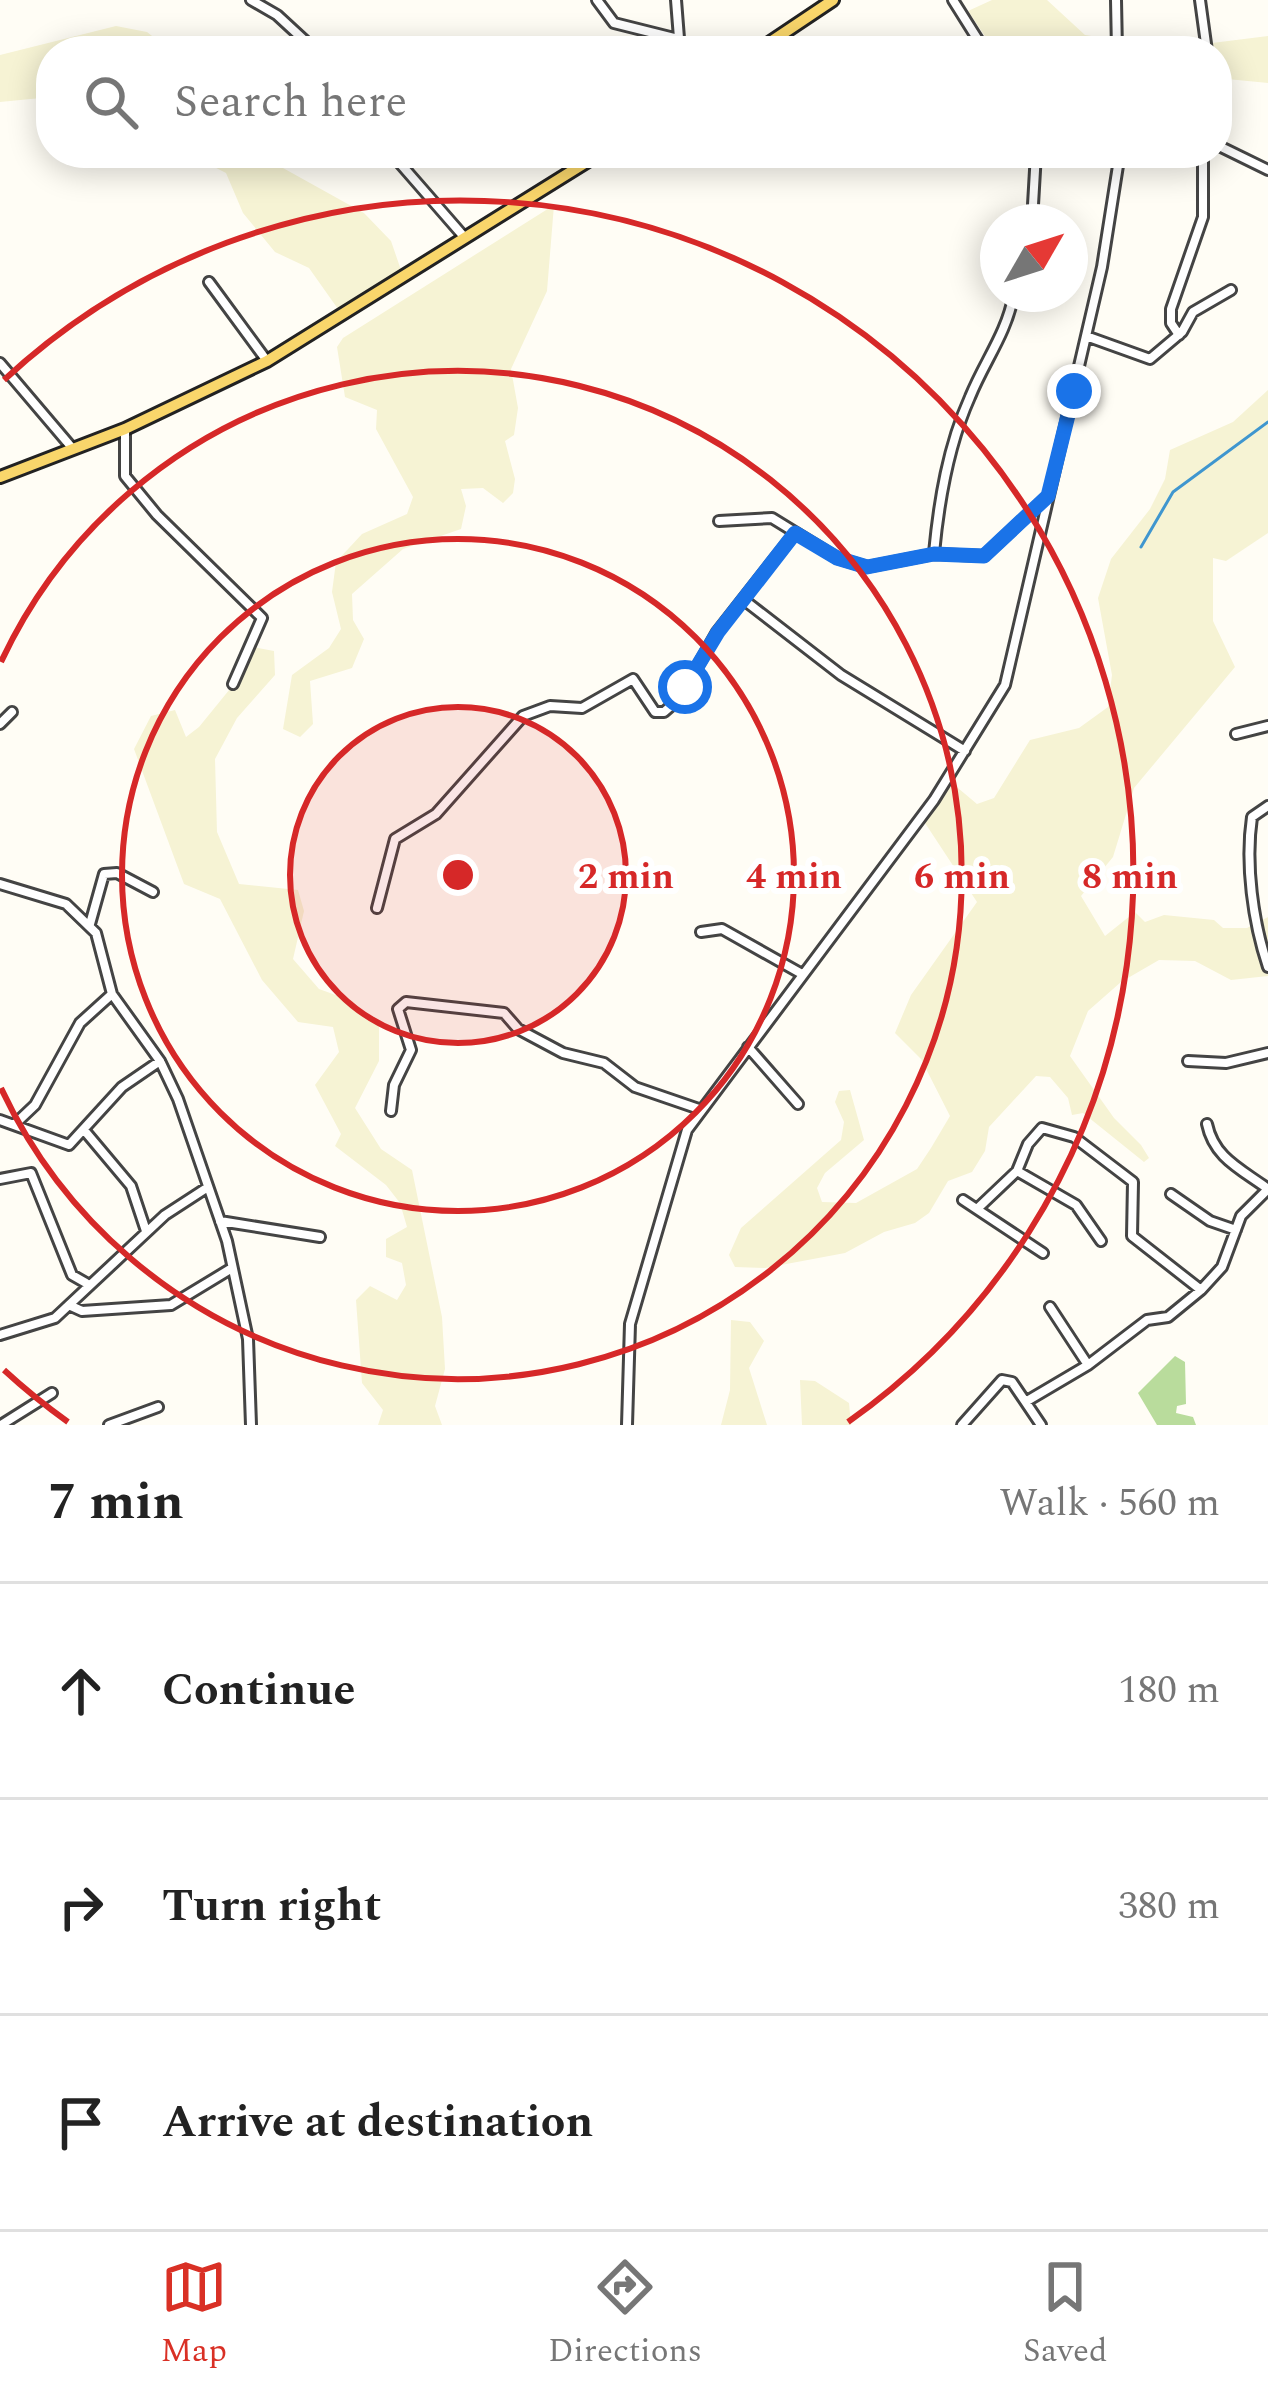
<!DOCTYPE html>
<html lang="en">
<head>
<meta charset="utf-8">
<style>
	body { margin:0; font-family:Spectral,serif; background:#f6f6f6; color:#222 }
	.compass { position:absolute; left:980px; top:204px; width:108px; height:108px; border-radius:50%; background:#fff; box-shadow:0 6px 30px #0003; rotate:51deg }
	.stop { position:absolute; width:36px; height:36px; margin:-27px; border:9px solid #1a73e8; border-radius:50%; background:#fff }
	.stop.end { background:#1a73e8; border-color:#fff; box-shadow:0 3px 12px #0008 }
	.list { margin:0; padding:0; list-style:none }
	h2 { display:flex; justify-content:space-between; align-items:center; height:156px; margin:0; padding:0 48px; font-size:51px }
	h2 small { font-size:39px; font-weight:400; color:#767676 }
	.list li { display:grid; grid-template-columns:78px 1fr auto; gap:36px; align-items:center; box-sizing:border-box; height:216px; padding:0 48px; border-top:3px solid #e0e0e0 }
	.list b { display:block; font-size:45px; white-space:nowrap }
	.list em { font-size:39px; font-style:normal; color:#767676 }
	.icon { flex:none; width:66px; height:66px; fill:none; stroke:currentColor; stroke-width:2; stroke-linecap:round; stroke-linejoin:round }
	.map { position:relative; flex:none; width:1268px; height:1425px; overflow:hidden }
	.search { position:absolute; background:#fff; box-shadow:0 6px 30px #0003; left:36px; right:36px; top:36px; height:132px; display:flex; align-items:center; gap:30px; box-sizing:border-box; padding:0 42px; border-radius:48px; color:#767676; font-size:45px }
	.sheet { height:804px; background:#fff }
	nav { display:flex; justify-content:space-around; align-items:center; box-sizing:border-box; height:168px; border-top:3px solid #e0e0e0; background:#fff; font-size:33px; color:#767676 }
	nav a { display:grid; justify-items:center; gap:6px }
	nav .on { color:#d93025 }
	.map>svg:first-child { display:block }
</style>
</head>
<body>
<div class="map">
<svg width="1268" height="1425" viewBox="0 0 1268 1425">
	<rect width="100%" height="100%" fill="#fffdf5"/>
	<path fill="#f6f3d4" d="M992,0H1047L1085,35L1111,39L1110,51H995L968,11Z
		M116,26L147,32L171,51H51V97L0,102V55Z
		M1268,36V83L1217,78V51H1120V43L1148,51Z
		M187,153H275L283,168L364,213L391,241L402,273L338,309L309,268L275,252L243,213L226,173Z
		M554,205L547,291L511,369L518,408L514,435L505,441L515,479L513,493L503,503L483,488L461,489L466,506L461,529L403,549L352,594L353,620L364,639L352,668L310,681L313,724L300,737L283,729L292,675L329,648L341,629L332,592L336,562L362,534L407,514L413,497L376,429L377,410L345,397L337,347L343,338Z
		M1268,390V533L1226,561L1213,558V621L1235,667L1134,788L1113,857L1081,896L1105,936L1135,912L1145,922L1164,915L1214,920L1223,928H1247L1268,917V976L1231,980L1195,961L1159,960L1121,982L1088,1011L1070,1056L1114,1118L1141,1145L1149,1158L1144,1162L1083,1113L1072,1115L1068,1098L1050,1077L1036,1076L989,1127L985,1151L972,1172L948,1181L929,1213L915,1223L884,1232L845,1253L765,1268L735,1267L729,1255L741,1228L841,1140L844,1122L835,1102L839,1091L850,1090L864,1140L825,1173L817,1188L822,1202L856,1203L917,1169L931,1148L950,1116L921,1059L895,1033L911,995L977,902L925,823L952,783L977,804L994,798L1030,740L1079,728L1108,707L1112,675L1098,598L1111,559L1150,509L1165,479L1170,450L1233,422Z
		M253,647L274,651L275,675L237,718L215,759L217,832L239,884L298,890L304,911L293,959L319,989L352,1001L379,1027V1061L355,1108L381,1149L412,1170L442,1317L445,1369L435,1406L442,1425H378L383,1410L362,1383L356,1300L370,1286L397,1300L406,1285L402,1263L386,1257V1239L407,1227L400,1203L386,1185L335,1146L341,1134L315,1085L339,1052L333,1027L298,1022L262,980L220,899L184,884L134,749L151,716L175,710L186,737L199,727L234,684Z
		M731,1320L750,1322L764,1341L749,1368L767,1425H721L730,1390Z
		M800,1380L815,1381L849,1403L851,1425H802Z"/>
	<path fill="#b9dc9c" d="M1175,1356L1185,1362L1186,1404L1177,1406L1176,1413L1193,1417L1196,1425H1157L1138,1393Z"/>
	<g fill="none" stroke-linecap="round" stroke-linejoin="round">
		<path stroke="#3f96cf" stroke-width="3" d="M1141,547L1173,492L1268,422"/>
		<g stroke="#444" stroke-width="14">
			<path id="minor" d="M251,0L277,15L316,51
				M597,0L614,23L678,39
				M676,0L680,51
				M953,0L985,51
				M1116,0L1117,51
				M1200,0L1207,51
				M1217,145L1268,170
				M391,153L465,238
				M1032,222L1036,153
				M209,282L267,361
				M1179,335L1171,323V309L1203,217V153
				M1086,336L1150,359L1182,332L1193,312L1231,290
				M0,363L73,449
				M125,429V476L157,515L262,618L233,684
				M719,521L772,518L837,558L867,567L934,554L984,556L1047,497
				M934,553C939,500 948,446 970,397C985,360 1006,335 1014,294
				M744,600L841,675L965,751
				M0,724L12,712
				M1236,734L1268,726
				M1268,806L1252,817C1245,864 1253,922 1268,967
				M0,884L66,904L96,933L112,994L160,1061L178,1099L227,1241L248,1339L251,1425
				M377,908L395,839L436,814L523,716L550,706L582,708L633,679L655,712H664L679,699L717,632L795,533
				M90,924L104,874L117,873L153,892
				M701,932L722,929L802,974
				M748,1047L798,1104
				M1188,1061L1226,1063L1268,1053
				M391,1111L394,1085L411,1050L398,1009L406,1002L504,1013L518,1029L563,1053L604,1063L635,1087L699,1109
				M0,1120L69,1145L122,1087L160,1061
				M15,1124L35,1105L80,1023L112,994
				M1207,1124C1214,1158 1241,1169 1268,1189
				M84,1130L131,1186L146,1231
				M0,1179L31,1173L72,1275L86,1283
				M1171,1194L1210,1221L1236,1230
				M963,1200L1043,1253
				M977,1209L1017,1171
				M220,1221L320,1237
				M1101,1241L1076,1205L1017,1171L1028,1144L1042,1128L1074,1137L1133,1182L1132,1236L1201,1290
				M71,1306L82,1311L171,1305L232,1268
				M1050,1307L1088,1365
				M0,1335L55,1318L165,1215L205,1189
				M1027,1401L1088,1365L1147,1320L1168,1317L1201,1290L1222,1267L1241,1216L1268,1189
				M1,1425L52,1393
				M109,1425L158,1407
				M627,1425L630,1324L687,1130L934,800L1005,685L1102,267L1120,153
				M962,1425L1002,1380L1012,1382L1041,1425"/>
		</g>
		<g stroke="#222" stroke-width="16">
			<path id="primary" d="M757,51L833,0
				M0,477L125,429L267,361L601,153"/>
		</g>
		<use href="#minor" stroke="#fff" stroke-width="8"/>
		<use href="#primary" stroke="#f9d66b" stroke-width="10"/>
	</g>
	<g fill="none" stroke-linecap="round" stroke-linejoin="round">
		<path stroke="#1a73e8" stroke-width="15" d="M685,687L718,632L795,533L837,558L867,567L934,554L984,556L1048,496L1074,391"/>
	</g>
	<circle cx="458" cy="875" r="168" fill="#d62828" fill-opacity=".12"/>
	<g fill="none" stroke="#d62828" stroke-width="6">
		<circle cx="458" cy="875" r="168"/>
		<circle cx="458" cy="875" r="336"/>
		<path d="M1 662A504 504 0 1 1 1 1088"/>
		<path d="M68 1422A672 672 0 0 1 4 1370M4 380A672 672 0 1 1 848 1422"/>
	</g>
	<circle cx="458" cy="875" r="18" fill="#d62828" stroke="#fff" stroke-width="6"/>
	<g font-size="36" text-anchor="middle" font-weight="bold" fill="#d62828" stroke="#fff" stroke-width="12" stroke-linejoin="round" paint-order="stroke">
		<text x="626" y="888">2 min</text>
		<text x="794" y="888">4 min</text>
		<text x="962" y="888">6 min</text>
		<text x="1130" y="888">8 min</text>
	</g>
</svg>
<svg class="compass" viewBox="-18 -18 36 36"><path d="M0-13l5 13h-10z" fill="#e53935"/><path d="M0 13l5-13h-10z" fill="#767676"/></svg>
<div class="stop" style="left:685px;top:687px"></div>
<div class="stop end" style="left:1074px;top:391px"></div>
<div class="search"><svg class="icon" aria-label="search" viewBox="0 0 24 24"><circle cx="10" cy="10" r="6"/><path d="M15 15l6 6"/></svg>Search here</div>
</div>
<section class="sheet">
<h2>7 min<small>Walk · 560 m</small></h2>
<ul class="list">
<li><svg class="icon" aria-label="ahead" viewBox="0 0 24 24"><path d="M12 20V5M6 11l6-6 6 6"/></svg><div><b>Continue</b></div><em>180 m</em></li>
<li><svg class="icon" aria-label="right" viewBox="0 0 24 24"><path d="M7 20v-9h11M14 6l5 5-5 5"/></svg><div><b>Turn right</b></div><em>380 m</em></li>
<li><svg class="icon" aria-label="arrive" viewBox="0 0 24 24"><path d="M6 21V4h12l-3 4 3 4H6"/></svg><div><b>Arrive at destination</b></div></li>
</ul>
</section>
<nav>
<a class="on"><svg class="icon" aria-label="map" viewBox="0 0 24 24"><path d="M3 6l6-2 6 2 6-2v14l-6 2-6-2-6 2zM9 4v14M15 6v14"/></svg>Map</a>
<a><svg class="icon" aria-label="directions" viewBox="0 0 24 24"><path d="M12 3l9 9-9 9-9-9zM9 14v-3h6M13 9l2 2-2 2"/></svg>Directions</a>
<a><svg class="icon" aria-label="saved" viewBox="0 0 24 24"><path d="M7 4h10v16l-5-4-5 4z"/></svg>Saved</a>
</nav>
</body>
</html>
